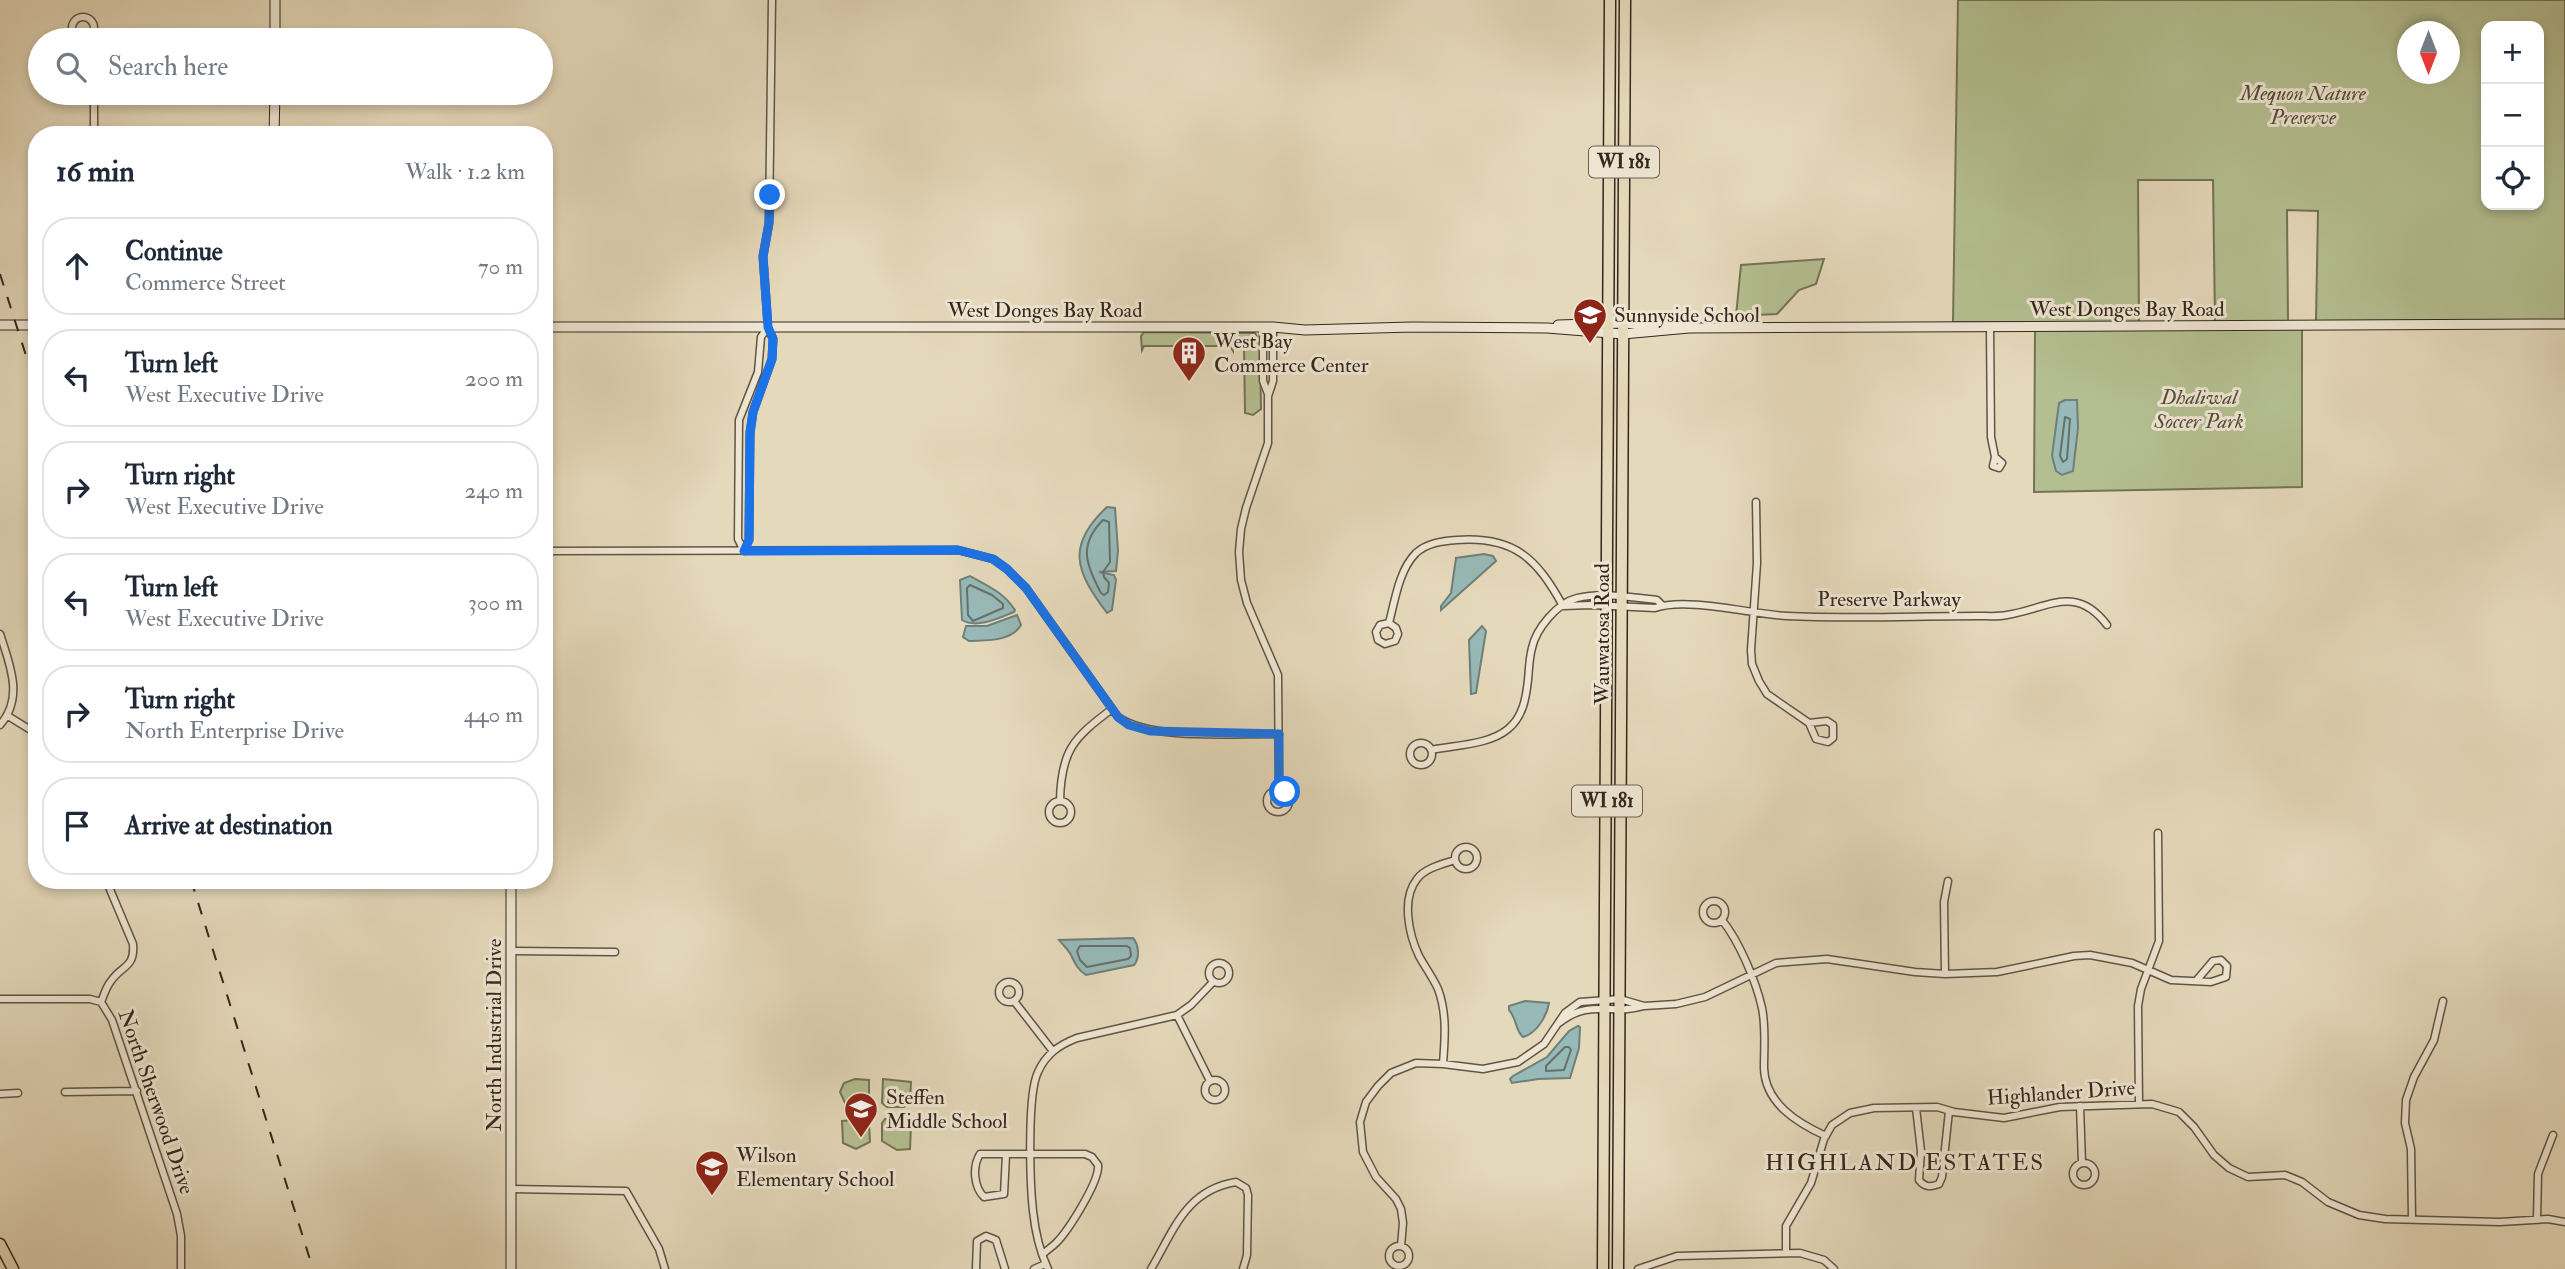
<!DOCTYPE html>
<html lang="en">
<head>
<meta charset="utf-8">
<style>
	body { margin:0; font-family:"IM FELL Double Pica",serif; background:#f2f2f3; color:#1f2937 }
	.controls { position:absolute; right:21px; top:21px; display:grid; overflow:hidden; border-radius:14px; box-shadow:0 4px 10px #0003 }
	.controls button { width:63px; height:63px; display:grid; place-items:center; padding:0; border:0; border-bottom:2px solid #e0e1e3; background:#fff; color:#1f2937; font:35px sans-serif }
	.compass { position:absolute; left:2397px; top:21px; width:63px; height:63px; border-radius:50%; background:#fff; box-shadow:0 4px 10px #0003; rotate:180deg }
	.stop { position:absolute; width:21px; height:21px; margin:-16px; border:5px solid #1a73e8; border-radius:50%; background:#fff }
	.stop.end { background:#1a73e8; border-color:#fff; box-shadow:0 2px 7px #0008 }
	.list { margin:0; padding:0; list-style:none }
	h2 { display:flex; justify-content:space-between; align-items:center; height:91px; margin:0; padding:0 28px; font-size:30px }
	h2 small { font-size:23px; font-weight:400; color:#747a83 }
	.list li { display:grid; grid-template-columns:46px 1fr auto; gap:21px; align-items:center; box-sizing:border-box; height:98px; margin:0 14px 14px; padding:0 14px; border:2px solid #e0e1e3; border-radius:28px }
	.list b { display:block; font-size:26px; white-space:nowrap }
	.list p { margin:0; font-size:23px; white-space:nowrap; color:#747a83 }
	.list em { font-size:23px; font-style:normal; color:#747a83 }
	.icon { flex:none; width:38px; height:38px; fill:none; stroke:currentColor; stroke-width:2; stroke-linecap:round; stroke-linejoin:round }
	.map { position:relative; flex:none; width:2565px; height:1269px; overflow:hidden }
	.search { position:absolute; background:#fff; box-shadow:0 4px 10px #0003; left:28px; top:28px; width:525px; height:77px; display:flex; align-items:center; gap:18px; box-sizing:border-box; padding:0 24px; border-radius:38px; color:#747a83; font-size:26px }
	.panel { position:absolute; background:#fff; box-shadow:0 4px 10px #0003; left:28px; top:126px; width:525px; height:763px; border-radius:28px }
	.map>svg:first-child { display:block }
</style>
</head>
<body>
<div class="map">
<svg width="2565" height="1269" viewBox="0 0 2565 1269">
	<rect width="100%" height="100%" fill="#e5d9bb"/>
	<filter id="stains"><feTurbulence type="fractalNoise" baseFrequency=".00286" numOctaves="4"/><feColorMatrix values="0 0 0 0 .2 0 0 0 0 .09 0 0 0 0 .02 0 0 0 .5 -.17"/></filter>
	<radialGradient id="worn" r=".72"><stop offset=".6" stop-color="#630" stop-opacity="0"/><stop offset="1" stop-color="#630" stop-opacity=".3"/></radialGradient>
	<path fill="#b4bf91" stroke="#747357" stroke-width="2" fill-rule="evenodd" d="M1958,0H2565V320L2316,321L2318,211L2287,210L2288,321L2215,322L2213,180H2138L2139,322H1953ZM2486,26H2539V205H2486ZM2408,32H2450V74H2408Z
		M1824,259L1816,284L1799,290L1777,314L1736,316L1741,265Z
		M2302,328V487L2034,492L2035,330Z
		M1144,332L1255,333L1260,342L1261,409L1253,415L1245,413L1244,346H1233V351L1230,346H1192L1191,351L1187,350L1186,346H1144L1142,350L1141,336Z
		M855,1079L869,1080V1102L865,1107H847L840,1092L844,1083Z
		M883,1079L911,1082L910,1100L904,1107H887L882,1103Z
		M864,1119L869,1123L870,1142L856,1149L843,1143L842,1121Z
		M885,1119L904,1120L911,1125L910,1149L897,1150L882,1141V1123Z"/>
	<path fill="#97b9b7" stroke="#707f79" stroke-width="2" d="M2065,400H2077L2078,428L2073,471L2062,475L2056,471L2052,456L2059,403Z
		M1107,507L1115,508L1118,551L1116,571L1099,572L1114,575L1116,580L1112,610L1107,613C1075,571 1066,545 1107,507Z
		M1484,554L1493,556L1496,561L1441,610V606L1451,593L1456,558Z
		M970,576C988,586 1003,592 1015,610L1014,612C999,618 977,629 962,620L960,580Z
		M1017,615L1021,625C1011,642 987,640 969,641L963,637L966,626H987Z
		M1482,626L1486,631L1476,693L1471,694L1469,640Z
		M1133,938C1139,945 1140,958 1134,965L1086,975C1077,969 1075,963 1071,955C1068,949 1063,945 1059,940Z
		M1525,1001L1549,1003C1547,1016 1536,1034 1523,1037C1515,1030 1517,1019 1509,1010V1006Z
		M1578,1026L1580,1027L1579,1048L1570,1078L1538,1079L1512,1083L1510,1079L1513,1076L1547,1057L1569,1031Z"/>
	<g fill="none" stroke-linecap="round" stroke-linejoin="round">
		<path stroke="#66706a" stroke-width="2" d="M2065,417L2070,419L2067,459L2063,462L2060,456Z
			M1103,520L1109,522L1110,562L1103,572L1104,577L1109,583L1108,592L1104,595L1101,593C1086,565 1078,545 1103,520Z
			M970,585L992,595L1003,604V608L973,621L968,615L967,588Z
			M1080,946H1127L1130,948L1131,956L1128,959L1087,967L1080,960L1077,951Z
			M1565,1047H1569L1571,1050L1564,1070L1546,1071V1066Z"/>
		<g stroke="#615444" stroke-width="9">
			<path id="street" d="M72 28a11 11 0 1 1 22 0a11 11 0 1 1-22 0Z
				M94,135V93
				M1263,327V381L1268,394
				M1273,327V381L1268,396V443L1246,508L1241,529L1239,552L1241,580L1247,603L1278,675L1279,789
				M1990,327L1991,437L1995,457L1993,466L1999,468L2002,463L1995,457
				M1756,502L1757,563L1751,650L1752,664L1759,681L1767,694L1809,723L1816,739L1828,742L1833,738V725L1827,721L1809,723
				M544,551L958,550L993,559L1007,569L1026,588L1118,717C1152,741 1236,733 1279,734
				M744,551L749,540L750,433L753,412L772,359L773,339L768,327L763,256L769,223L772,0
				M744,551L738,539L739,420L758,372L761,337L768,327
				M1563,606L1591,605L1655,608C1687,597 1750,614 1787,616C1851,619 1915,616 1979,616C1988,616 1998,617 2007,615C2047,609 2075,583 2107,625
				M1389,623L1396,628L1398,634L1395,641L1385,644L1378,640L1376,632L1380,625L1389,623C1395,600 1399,570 1416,553C1427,543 1442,541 1457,540C1515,536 1537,559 1563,606
				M0,634C10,665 24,698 0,725
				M8,716L37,734
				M1410 754a11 11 0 1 1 22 0a11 11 0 1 1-22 0Z
				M1431,750C1455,745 1489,745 1508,729C1523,717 1526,698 1528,680C1529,670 1529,659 1532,648C1536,629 1557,603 1577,598C1601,592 1632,597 1657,600L1662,605
				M1267 801a11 11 0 1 1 22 0a11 11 0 1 1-22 0Z
				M1049 812a11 11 0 1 1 22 0a11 11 0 1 1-22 0Z
				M1060,801C1061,751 1073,738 1112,709
				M1455 858a11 11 0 1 1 22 0a11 11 0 1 1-22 0Z
				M106,880L133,944C135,968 122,965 111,981C106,987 104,995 101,1002L112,1020L177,1214L181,1236V1269
				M1703 912a11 11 0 1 1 22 0a11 11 0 1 1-22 0Z
				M1722,920C1739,941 1756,981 1762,1008C1766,1028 1764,1048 1764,1068C1765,1103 1797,1123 1826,1136
				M512,951L615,952
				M1209 973a10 10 0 1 1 20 0a10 10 0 1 1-20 0Z
				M1945,974L1944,902L1948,881
				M999 992a10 10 0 1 1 20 0a10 10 0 1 1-20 0Z
				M0,999H90L101,1002
				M1014,1001L1052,1050
				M1644,1006L1676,1004L1705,997L1776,963L1827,959L1915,972L1945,974L1997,972L2074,956L2090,955L2132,963L2171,980L2211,982L2226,977L2227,966L2221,960L2213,961L2196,981
				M1177,1015L1210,1081
				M1443,1064C1445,1038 1447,1013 1438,989C1433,978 1425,967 1419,956C1409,935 1401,899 1417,879C1425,868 1443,864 1455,860
				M1205 1090a10 10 0 1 1 20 0a10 10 0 1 1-20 0Z
				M65,1092L137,1091
				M0,1094L18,1093
				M2139,1104L2138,1006L2141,989L2159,941L2158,833
				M2080,1106L2082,1163
				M1916,1108L1921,1151L1919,1180C1925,1188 1931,1187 1939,1184L1942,1177L1949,1111
				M1006,1155L1004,1194L984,1197C974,1187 972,1167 980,1154H1085L1092,1157L1098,1165C1100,1181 1068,1231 1056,1243C1052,1247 1047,1250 1043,1254
				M2073 1174a11 11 0 1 1 22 0a11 11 0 1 1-22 0Z
				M511,1189L626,1191L659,1249L665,1269
				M2412,1219L2411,1149L2405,1123L2406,1100L2414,1077L2434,1040L2443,1001
				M2537,1219L2538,1174L2553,1135
				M1389 1256a10 10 0 1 1 20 0a10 10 0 1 1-20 0Z
				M1401,1246L1403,1223L1401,1209L1396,1199L1376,1177L1363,1152L1360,1122L1366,1102L1378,1086L1391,1073L1416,1063L1443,1064L1483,1069L1518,1062L1544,1044L1565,1013L1580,1002L1620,999L1644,1006C1611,1016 1590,998 1559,1023
				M1786,1253V1226L1811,1183L1824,1139L1832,1125L1850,1113L1874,1108L1937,1107L1954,1112L2004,1118L2060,1107L2152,1104L2179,1112L2194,1127L2214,1155L2229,1168L2248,1177L2285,1175L2302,1182L2328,1202L2359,1215L2385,1219L2500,1222L2548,1219L2565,1222
				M976,1269L977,1241L986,1236L996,1240L1005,1269
				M1034,1269L1045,1264
				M1048,1269C1040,1252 1035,1230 1033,1211C1030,1184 1027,1094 1038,1072C1046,1054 1059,1045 1077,1038L1177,1015L1191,1005L1213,982
				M1151,1269C1174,1230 1186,1190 1236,1182L1246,1188L1248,1195L1247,1255L1243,1269
				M1638,1269L1677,1256L1800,1253L1824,1260L1834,1269"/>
		</g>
		<g stroke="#35271d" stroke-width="11">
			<path id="secondary" d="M275,40V0
				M274,135L275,93
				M0,325H37
				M1558,325L1623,323L1689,328L2565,324
				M544,327H1273L1305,330L1412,327L1547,328L1623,334L1689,328
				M511,1269V880"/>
		</g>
		<g stroke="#35271d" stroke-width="13">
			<path id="primary" d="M0,1244L13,1269
				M1603,1269L1610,0
				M1618,1269L1625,0"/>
		</g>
		<use href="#street" stroke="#eee6d3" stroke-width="6"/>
		<use href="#secondary" stroke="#eee6d3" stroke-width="9"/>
		<use href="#primary" stroke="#e5d9bb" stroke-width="10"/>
		<path stroke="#35271d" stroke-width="2" stroke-dasharray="12 12" stroke-linecap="butt" d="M0,274L37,390
			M191,880L313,1269"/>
	</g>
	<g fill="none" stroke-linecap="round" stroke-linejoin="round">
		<path stroke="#1a73e8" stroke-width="9" d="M770,195L769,223L763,257L768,327L773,339L772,359L753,412L750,433L749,540L744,551L958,550L993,559L1007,569L1026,588L1118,717L1129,725L1150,731L1279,734V789L1285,792"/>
	</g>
	<defs>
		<g id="school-pin" transform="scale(1.75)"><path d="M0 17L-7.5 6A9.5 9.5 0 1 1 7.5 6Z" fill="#8f2418" stroke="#eee6d3"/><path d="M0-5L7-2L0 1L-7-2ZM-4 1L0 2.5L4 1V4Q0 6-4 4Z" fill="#fff"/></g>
		<g id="building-pin" transform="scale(1.75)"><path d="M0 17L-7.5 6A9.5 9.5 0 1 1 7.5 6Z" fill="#8f2418" stroke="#eee6d3"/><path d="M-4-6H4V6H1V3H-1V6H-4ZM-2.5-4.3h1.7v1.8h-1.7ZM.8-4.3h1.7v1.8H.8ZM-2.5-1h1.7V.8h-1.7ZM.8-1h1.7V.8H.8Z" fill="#fff"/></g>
	</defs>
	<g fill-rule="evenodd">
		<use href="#school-pin" x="1590" y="315"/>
		<use href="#building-pin" x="1189" y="353"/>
		<use href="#school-pin" x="861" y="1109"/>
		<use href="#school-pin" x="712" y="1167"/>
	</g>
	<g text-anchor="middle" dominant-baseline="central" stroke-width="6" stroke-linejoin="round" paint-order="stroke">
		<g fill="#eee6d3" stroke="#6c6054" stroke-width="2">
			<rect x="1589" y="146.5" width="70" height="31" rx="5"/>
			<rect x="1572" y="785.5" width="70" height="31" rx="5"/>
		</g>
		<g font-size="19" font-weight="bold" fill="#35271d">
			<text x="1624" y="162">WI 181</text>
			<text x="1607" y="801">WI 181</text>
		</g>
		<g font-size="21" font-style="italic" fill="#554d3a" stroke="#eee6d3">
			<text x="2303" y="93">Mequon Nature<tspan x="2303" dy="24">Preserve</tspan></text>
			<text x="2199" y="397">Dhaliwal<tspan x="2199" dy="24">Soccer Park</tspan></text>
		</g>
		<g font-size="21" fill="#35271d" stroke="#eee6d3">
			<text x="2127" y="309">West Donges Bay Road</text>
			<text x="1045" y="310">West Donges Bay Road</text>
			<text x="1889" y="599">Preserve Parkway</text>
			<text transform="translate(1602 634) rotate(-90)">Wauwatosa Road</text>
			<text transform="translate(494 1035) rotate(-90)">North Industrial Drive</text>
			<text transform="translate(2061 1093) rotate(-4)">Highlander Drive</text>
			<text transform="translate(156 1102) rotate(71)">North Sherwood Drive</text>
		</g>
		<g font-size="21" fill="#35271d" stroke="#eee6d3" text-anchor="start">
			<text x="1614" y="315">Sunnyside School</text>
			<text x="1214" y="341">West Bay<tspan x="1214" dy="24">Commerce Center</tspan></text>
			<text x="886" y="1097">Steffen<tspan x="886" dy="24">Middle School</tspan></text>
			<text x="736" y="1155">Wilson<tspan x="736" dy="24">Elementary School</tspan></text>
		</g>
		<g font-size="23" letter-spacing="2" fill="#35271d" stroke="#eee6d3">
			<text x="1905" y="1162">HIGHLAND ESTATES</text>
		</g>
	</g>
	<rect width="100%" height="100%" filter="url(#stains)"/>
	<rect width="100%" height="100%" fill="url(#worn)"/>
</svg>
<div class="controls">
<button>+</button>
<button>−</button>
<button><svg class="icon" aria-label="locate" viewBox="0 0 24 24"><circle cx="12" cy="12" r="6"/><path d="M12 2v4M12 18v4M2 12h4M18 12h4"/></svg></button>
</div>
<svg class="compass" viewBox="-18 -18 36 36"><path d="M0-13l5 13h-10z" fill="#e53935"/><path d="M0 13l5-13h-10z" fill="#747a83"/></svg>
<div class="stop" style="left:1285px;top:792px"></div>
<div class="stop end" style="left:770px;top:195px"></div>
<div class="search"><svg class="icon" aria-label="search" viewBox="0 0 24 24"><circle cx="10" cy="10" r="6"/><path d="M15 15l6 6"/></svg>Search here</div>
<section class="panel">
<h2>16 min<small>Walk · 1.2 km</small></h2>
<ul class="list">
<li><svg class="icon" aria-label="ahead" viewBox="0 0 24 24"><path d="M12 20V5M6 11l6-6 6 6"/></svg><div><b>Continue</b><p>Commerce Street</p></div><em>70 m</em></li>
<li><svg class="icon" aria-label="left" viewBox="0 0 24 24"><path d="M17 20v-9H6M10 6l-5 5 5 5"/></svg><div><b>Turn left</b><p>West Executive Drive</p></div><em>200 m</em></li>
<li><svg class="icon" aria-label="right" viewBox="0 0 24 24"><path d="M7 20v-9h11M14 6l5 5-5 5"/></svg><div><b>Turn right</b><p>West Executive Drive</p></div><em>240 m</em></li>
<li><svg class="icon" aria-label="left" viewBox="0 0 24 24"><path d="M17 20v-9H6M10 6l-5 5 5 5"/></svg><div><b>Turn left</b><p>West Executive Drive</p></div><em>300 m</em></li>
<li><svg class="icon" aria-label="right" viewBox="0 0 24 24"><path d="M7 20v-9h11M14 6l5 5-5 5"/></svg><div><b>Turn right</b><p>North Enterprise Drive</p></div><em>440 m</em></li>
<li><svg class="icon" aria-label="arrive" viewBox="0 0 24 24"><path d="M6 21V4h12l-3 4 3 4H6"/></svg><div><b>Arrive at destination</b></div></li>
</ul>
</section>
</div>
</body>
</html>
